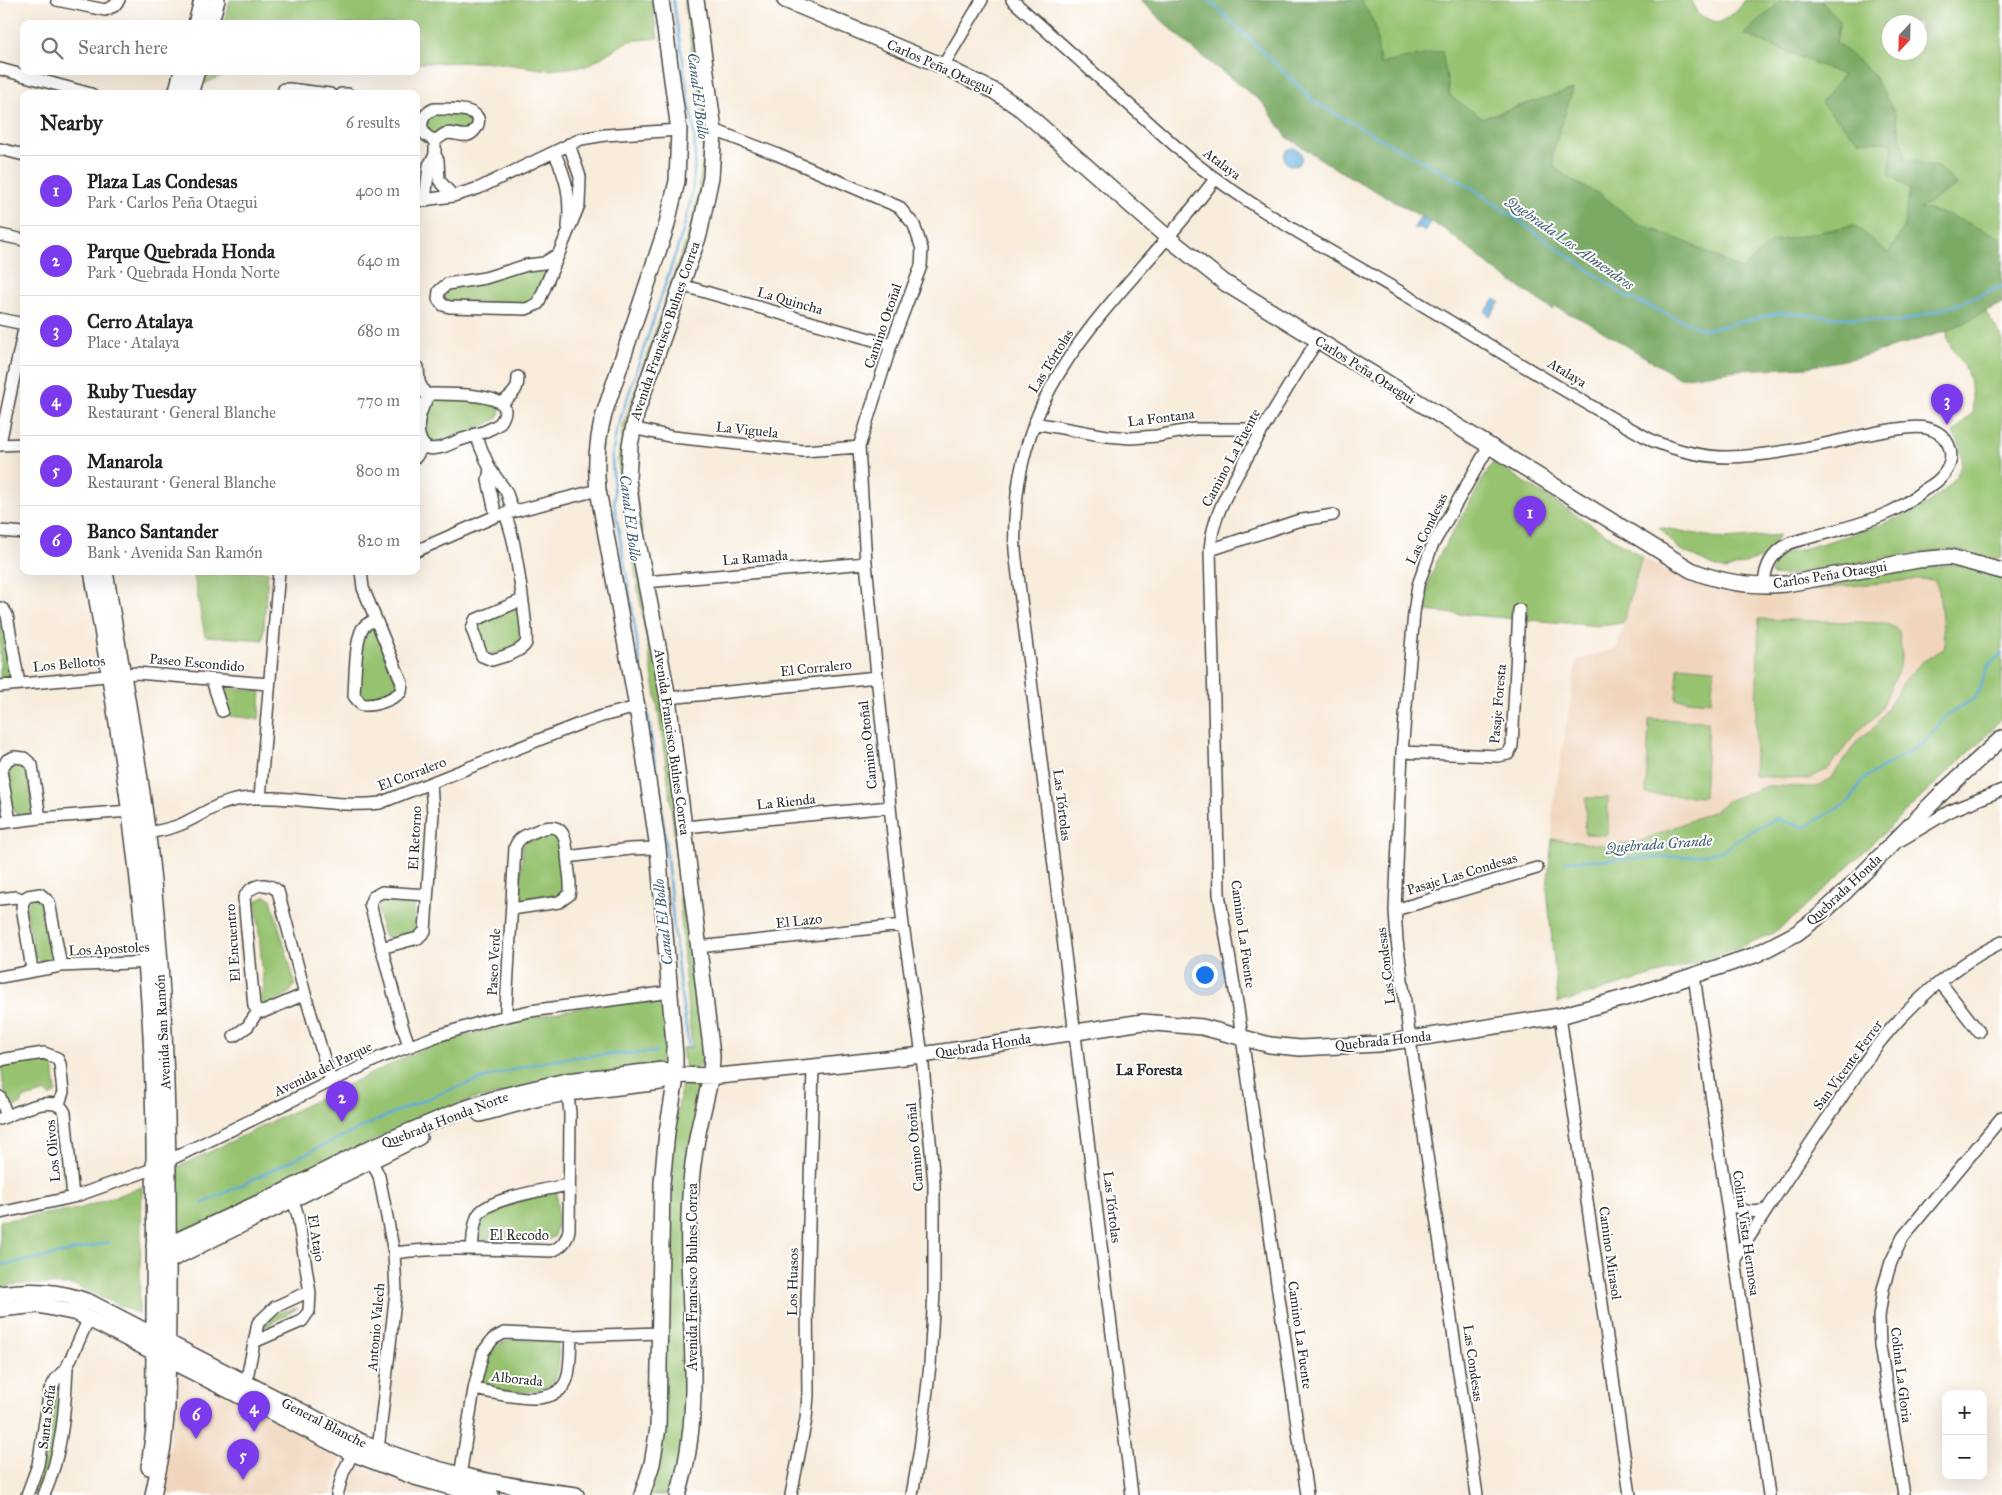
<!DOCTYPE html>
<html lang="en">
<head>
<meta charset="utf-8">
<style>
	body { margin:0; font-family:"IM FELL Great Primer",serif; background:#f6f6f6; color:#222 }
	.controls { position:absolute; right:15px; bottom:15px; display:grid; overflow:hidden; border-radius:10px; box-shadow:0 5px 20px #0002 }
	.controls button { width:45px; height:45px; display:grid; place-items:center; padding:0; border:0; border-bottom:1px solid #e0e0e0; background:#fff; color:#222; font:25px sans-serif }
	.compass { position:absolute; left:1882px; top:15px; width:45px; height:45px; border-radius:50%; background:#fff; box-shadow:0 5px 20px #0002; rotate:202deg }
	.you { position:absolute; left:1204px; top:974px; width:18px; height:18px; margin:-12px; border:4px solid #fff; border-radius:50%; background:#1a73e8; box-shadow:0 0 0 8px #1a73e833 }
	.badge { display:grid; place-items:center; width:32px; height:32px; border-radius:50%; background:#7c3aed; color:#fff; font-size:16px; font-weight:700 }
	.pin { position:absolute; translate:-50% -41px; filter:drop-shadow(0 1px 2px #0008) }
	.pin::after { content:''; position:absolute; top:26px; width:18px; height:15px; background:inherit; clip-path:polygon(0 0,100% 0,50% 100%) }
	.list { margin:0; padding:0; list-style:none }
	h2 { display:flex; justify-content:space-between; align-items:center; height:65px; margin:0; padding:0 20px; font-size:21px }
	h2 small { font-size:16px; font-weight:400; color:#767676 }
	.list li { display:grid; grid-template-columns:32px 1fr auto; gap:15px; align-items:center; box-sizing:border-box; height:70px; padding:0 20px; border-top:1px solid #e0e0e0 }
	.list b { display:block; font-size:19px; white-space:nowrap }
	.list p { margin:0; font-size:16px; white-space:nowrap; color:#767676 }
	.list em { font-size:16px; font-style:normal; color:#767676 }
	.icon { flex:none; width:28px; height:28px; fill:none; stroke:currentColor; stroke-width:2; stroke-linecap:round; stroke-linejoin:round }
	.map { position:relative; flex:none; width:2002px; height:1495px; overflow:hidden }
	.search { position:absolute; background:#fff; box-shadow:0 5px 20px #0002; left:20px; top:20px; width:400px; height:55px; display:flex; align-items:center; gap:12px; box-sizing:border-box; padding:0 18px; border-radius:10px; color:#767676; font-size:19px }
	.panel { position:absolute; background:#fff; box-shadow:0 5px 20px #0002; left:20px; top:90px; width:400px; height:485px; border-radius:10px }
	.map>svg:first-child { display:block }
</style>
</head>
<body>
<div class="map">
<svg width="2002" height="1495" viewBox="0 0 2002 1495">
	<rect width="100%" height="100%" fill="#fff"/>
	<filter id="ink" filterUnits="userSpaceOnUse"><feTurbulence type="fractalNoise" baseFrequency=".02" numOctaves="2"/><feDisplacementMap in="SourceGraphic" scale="10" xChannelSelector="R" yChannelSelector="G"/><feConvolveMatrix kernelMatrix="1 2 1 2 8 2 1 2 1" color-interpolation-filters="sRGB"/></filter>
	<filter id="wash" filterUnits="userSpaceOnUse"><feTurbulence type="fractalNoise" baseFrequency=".0096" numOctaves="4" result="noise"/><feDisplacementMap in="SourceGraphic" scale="20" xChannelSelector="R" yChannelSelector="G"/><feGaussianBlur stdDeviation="1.12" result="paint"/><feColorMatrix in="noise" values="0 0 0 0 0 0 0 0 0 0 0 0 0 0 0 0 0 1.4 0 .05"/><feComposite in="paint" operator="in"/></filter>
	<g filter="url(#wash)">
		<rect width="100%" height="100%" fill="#f8ecdb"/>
		<path fill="#f0d5bc" d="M1642,557L1684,580L1714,590L1746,594L1832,588L1921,579L1934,580L1939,590L1945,648L1922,662L1877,725L1859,739L1831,778L1817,787L1767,786L1729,800L1714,811L1638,842L1611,846L1552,839V814L1577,660L1617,648Z
			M178,1370L342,1452L331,1495H161L170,1444L174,1374Z
			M357,1465L442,1495H349Z"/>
		<path fill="#97c371" stroke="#61774e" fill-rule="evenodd" d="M230,0H651L658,38L628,41L587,66L549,70L492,62L416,63V24H223Z
			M684,0H691L709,104L706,200L627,427L666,698L707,1064L685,1071L682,1048L692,1047C684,982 682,916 676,851C664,728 641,607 620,485L618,460L623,426L694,216L702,166L703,122Z
			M1240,0H1692L1698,15L1719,23L1738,10L1745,0H2002V266L1776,302ZM1890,22H1920V52H1890Z
			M208,71H231L204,84Z
			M433,112H466L476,120L468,131L435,138L426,132L427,117Z
			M525,269H539L545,276L539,295L530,303H447L443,299L446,289Z
			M1985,311L2002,337V557L1994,559L1956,550H1942L1848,564L1784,576L1772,575L1771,572L1779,558L1785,554C1827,540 2002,505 1953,433L1973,412C1972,397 1972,380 1964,366C1957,352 1947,348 1947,331Z
			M433,396L495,402L501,406L498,418L472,432L428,446L419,436L423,405Z
			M1493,462L1642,557L1623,623L1600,626L1424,611L1429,581L1439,556Z
			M1659,527L1724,539L1780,535L1765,557L1726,570L1711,565L1679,549Z
			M1954,564L2002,573V717L1993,729L1796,916L1773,933L1712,958L1558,1003L1547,889L1552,839L1611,846L1638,842L1714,811L1729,800L1767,786L1817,787L1831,778L1859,739L1877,725L1904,681L1922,662L1945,648L1939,590L1934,580L1921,579L1779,593L1850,579Z
			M193,571H268L263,640L205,636Z
			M518,602L522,644L491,655L480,651L475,623Z
			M0,614L3,617L13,674C9,679 7,681 0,679Z
			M1759,619L1886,623L1899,631L1902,656L1896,676L1879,713L1856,733L1828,769L1808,779L1754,776Z
			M373,624L402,685L394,697L363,704L357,692L365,630Z
			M1678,666L1714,669L1711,702L1676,699Z
			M223,688L261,691L259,719L229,716Z
			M1649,719L1708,721L1704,797L1646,794Z
			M18,764L24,765L27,769L33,808L29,815L20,816L13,811L7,772L9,768Z
			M1586,798H1608V835L1585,834Z
			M543,833L556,834L561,840L564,883L562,892L557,898L520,902L519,894L523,845L527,841Z
			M266,896L271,899L295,983C292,995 279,1000 268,1005L262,1002L260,997L264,988L256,901Z
			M386,897L389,898L390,904L414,905V924L420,925L416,933L392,939L384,936L377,908L381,899Z
			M34,898L46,902L53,955L50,962L44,963L35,957L25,905Z
			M664,997L669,1054L660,1064L475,1099L438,1111L389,1133L187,1233L173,1232L170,1171L416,1052L510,1022L578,1008Z
			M42,1058L53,1063L56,1093L50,1097L46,1092L22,1099L20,1105L9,1108C6,1096 0,1076 3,1065Z
			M682,1082H706L697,1126L688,1433L673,1495H648L669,1165Z
			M142,1187L139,1314L74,1285L19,1284L0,1287V1221L79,1209Z
			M557,1191L558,1221L554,1237L540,1242L480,1239C481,1233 481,1228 483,1223C493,1205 538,1197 557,1191Z
			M1734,1212L1741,1216L1757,1218L1739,1243Z
			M298,1308L259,1330L260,1325L275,1313Z
			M513,1339L557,1342C569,1405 522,1392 480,1388C486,1361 483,1348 513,1339Z
			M54,1396L61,1397L60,1429L41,1495H30C47,1461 47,1431 54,1396Z"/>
		<path fill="#79a963" stroke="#526a47" d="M1140,0H1361L1375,25L1380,64L1442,51L1450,96L1482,118L1573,89L1552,154L1555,168L1576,183L1600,194L1635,222L1688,243L1742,270L1771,242L1854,225L1888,253L1903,230L1910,189L1889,174L1893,143L1858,140L1821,103L1843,75L1744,34L1782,0H1820L1840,21L1836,42L1872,73L1894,111L1906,159L1940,168L1957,185L1920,208L1949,215L2002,238V303L1947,331L1860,357L1807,367L1737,370L1679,378L1591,324L1556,307L1553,310L1496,271L1447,231L1336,169L1287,137L1263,103L1195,51Z"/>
		<path fill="#5facd9" stroke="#456c82" d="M1284 157a9 9 0 1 1 18 0a9 9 0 1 1-18 0Z
			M1420,217L1430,222L1425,232L1423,231L1422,228H1414Z
			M1495,299L1500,302L1490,316L1485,312Z"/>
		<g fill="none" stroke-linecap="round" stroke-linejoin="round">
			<path stroke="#5facd9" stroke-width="2.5" d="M673,0L694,130L695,160L692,195L683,231L616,432L612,457L615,509L630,595L662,809L679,979L689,1048
				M1209,0L1317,104L1472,188L1627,297L1705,330L1779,313L1900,322L1953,306L2002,286
				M1564,861L1692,856L1722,851L1747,833L1777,819L1805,827L1850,801L1863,779L1924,743L1945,717L1976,697L1989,664L2002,654
				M203,1203C312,1153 418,1092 535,1064C574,1055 616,1054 656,1052
				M0,1265L46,1257L109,1242"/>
		</g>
	</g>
	<g filter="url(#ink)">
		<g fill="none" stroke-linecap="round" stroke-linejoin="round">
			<g stroke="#4a4845" stroke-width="14">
				<path id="street" d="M57,0L105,10L114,6L119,0
					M1012,0L1191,160C1258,213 1335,253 1409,297C1490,345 1570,396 1653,441C1676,450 1702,457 1727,457C1767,456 1808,448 1847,439C1865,435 1909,424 1926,428C1949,433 1958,455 1944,474C1939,481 1931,486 1924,490C1914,498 1903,506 1892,511C1860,526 1824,533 1790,543C1772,553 1765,565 1764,585
					M943,66L982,0
					M0,69L91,94
					M282,94L284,89H289L330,94
					M341,94H348
					M434,109C444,109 487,106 477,127C475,130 472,134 468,135C461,137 452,131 445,134C442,135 439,139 435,140C417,135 418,116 434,109Z
					M714,130L776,154L899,207L914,225L922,249L921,266L891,345L859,447L866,563L890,807L903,925L922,1055L934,1183V1292L930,1365L920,1449L912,1495
					M435,140V155L438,160L439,180L453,196
					M0,149L24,155
					M554,152C567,179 571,197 568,227
					M416,201L453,196L479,188L581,139L605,135L679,130
					M425,201L429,165L435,155
					M0,235L24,240
					M557,255L544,263L527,265L485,278L447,284L439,291L438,299L443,305L450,307L526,309L538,304L579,205L580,177L569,144
					M681,285L891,345
					M0,319L24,324
					M418,367L419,382L427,398
					M431,394C445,394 505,393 505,410C505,415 502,421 499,424C488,432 472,436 460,440C449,444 438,451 427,448C412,438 419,405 431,394Z
					M502,403C512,394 518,392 518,377
					M1034,423L1107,436L1131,438L1157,436L1195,429H1262
					M632,428L673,437L803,451L859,447
					M475,434L490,469L506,491L513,511
					M0,443L24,329
					M0,445L24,444
					M416,457L423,446
					M490,469L488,480L496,516
					M505,513C508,522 511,531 513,540C516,554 529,635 526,643C521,653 501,657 492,660L482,656L472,629L475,620L522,600
					M0,531L24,533
					M1210,550L1297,521L1333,515
					M416,551L496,516L598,490
					M361,571L363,588L402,683L401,692C391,700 376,706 362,705L354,696C355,680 355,642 362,629C365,624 370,622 375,620
					M645,582L866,563
					M0,608L4,610L7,615L19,684
					M212,680L222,711
					M0,686L137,673L269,684
					M668,698L877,677
					M1402,752L1498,756L1508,754L1512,746L1519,610
					M260,798L279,571
					M10,821L1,771L7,760L14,757L24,758L32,765L40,818
					M0,823L40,818L130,811
					M685,827L890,807
					M140,834C155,832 174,829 188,821C206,812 220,802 241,799C287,793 334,809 380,803L579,724L602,716L637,707
					M1901,840L1950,811L2002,790
					M567,857L630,849L658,848
					M0,899L16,897L24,900
					M1395,910L1537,868
					M698,947L903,925
					M381,948L418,938L425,931L433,813L431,784
					M32,970L22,906L24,900L28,896L40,894L49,902L61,966
					M1694,976L1769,1495
					M0,977L61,966L152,962
					M1940,982L1979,1032
					M305,994L263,1012L258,1011L254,1006L244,898C251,884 266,881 278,891L305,994L331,1082
					M506,1016V1008L515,847C519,837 526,835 536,831C567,818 566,841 568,865C569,874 572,886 569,895L559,902L512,909
					M1560,1016L1630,1495
					M234,1036L248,1026L258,1011
					M409,1045L402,1025L370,904L373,897L382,892L427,895
					M0,1061L5,1059L44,1053L57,1058L60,1064L63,1092L59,1104
					M0,1097L7,1116
					M0,1119C16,1113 57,1091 65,1113L73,1197
					M368,1154L379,1176L394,1253L396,1291L378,1450
					M1726,1199C1739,1211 1749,1214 1766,1210
					M0,1213L73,1197L147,1171L381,1057L437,1036L485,1021L530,1011L670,992
					M472,1249C473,1239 473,1225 478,1215C488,1198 549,1189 568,1185
					M394,1253C445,1246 499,1250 551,1251C561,1248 567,1241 569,1230L570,1113L567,1087
					M1735,1259C1768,1208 1801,1156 1836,1106C1848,1088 1859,1070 1872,1052C1906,1007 1951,967 2002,942
					M254,1342L302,1321L309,1311L310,1293L298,1216L293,1200L289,1193
					M246,1383L258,1323L275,1307L301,1295L310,1293
					M474,1389C500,1393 555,1412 567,1379C571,1366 570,1349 571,1336
					M460,1476L474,1389L483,1352L493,1339L504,1333L571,1336L660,1333
					M27,1495L38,1465L50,1390L56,1379L67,1367L89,1318
					M44,1495C62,1454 65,1411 67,1367
					M337,1495L343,1473L355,1448
					M791,1495L806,1419L808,1395L807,1301L813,1067
					M1132,1495L1015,551C1007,374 1122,305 1215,179
					M1307,1495L1238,1009L1219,894L1210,550C1212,516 1230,488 1246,459C1268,419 1292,380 1317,341
					M1477,1495L1410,1040L1397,941L1395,910L1402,752L1414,613L1418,585L1432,546L1489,446
					M1904,1495L1880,1346L1879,1317L1883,1289L1891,1262L1903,1237L2002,1117"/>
			</g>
			<g stroke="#4a4845" stroke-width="18">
				<path id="secondary" d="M785,0L943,66L994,91L1021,109L1167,237L1225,283L1691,570C1722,583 1753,587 1786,584L1918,560L1950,557L2002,571
					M196,24L202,0
					M210,24L217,0
					M176,94L182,71
					M190,94L197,71
					M92,571C120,732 145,893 152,1056C157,1180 153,1305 154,1429L149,1467
					M105,571C123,678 144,785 154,892C171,1063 169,1235 167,1407L163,1447L153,1495
					M480,1114L539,1098L568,1093L661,1082L675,1075
					M154,1246L176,1241L287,1190L372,1147L461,1110L499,1097L566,1081L663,1070L675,1075L718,1076L813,1067L922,1055L1143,1022L1202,1027L1270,1045L1300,1048L1378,1044L1560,1016L1635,995L1755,955L1797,933L1817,918L1845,892L1943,792L2002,738
					M161,1260H168L176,1257L419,1137
					M0,1294C32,1289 59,1291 89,1302L359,1441C433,1473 497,1485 576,1495
					M0,1309L38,1305L77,1313L352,1453L415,1477L469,1492L491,1495
					M642,1495L652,1464L658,1428L662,1183L667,1132L675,1084V1056L658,848L637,707L598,490C595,462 597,437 605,411L666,228L677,181L679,130L661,0
					M678,1495C708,1398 683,1297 690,1197C691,1176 694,1154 698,1133C703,1107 712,1082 712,1055L668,698L633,517L628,479L630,445L637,411L699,235L711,177L714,130L696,0"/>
			</g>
			<use href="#street" stroke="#fff" stroke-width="11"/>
			<use href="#secondary" stroke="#fff" stroke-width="15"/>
		</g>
	</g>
	<g text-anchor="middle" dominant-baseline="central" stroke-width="4" stroke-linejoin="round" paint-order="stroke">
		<g font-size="14" fill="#2b2b2b" stroke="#fff">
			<text transform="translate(940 67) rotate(24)">Carlos Peña Otaegui</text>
			<text transform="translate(1222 164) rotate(37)">Atalaya</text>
			<text transform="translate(790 301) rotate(16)">La Quincha</text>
			<text transform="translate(883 326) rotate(-71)">Camino Otoñal</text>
			<text transform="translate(665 331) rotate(-71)">Avenida Francisco Bulnes Correa</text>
			<text transform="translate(1051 361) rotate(-58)">Las Tórtolas</text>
			<text transform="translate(1365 370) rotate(32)">Carlos Peña Otaegui</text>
			<text transform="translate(1567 373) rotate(31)">Atalaya</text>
			<text transform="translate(1161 418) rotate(-7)">La Fontana</text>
			<text transform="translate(747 430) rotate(6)">La Viguela</text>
			<text transform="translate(1231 458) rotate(-62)">Camino La Fuente</text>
			<text transform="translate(1427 529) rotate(-64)">Las Condesas</text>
			<text transform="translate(755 558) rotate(-5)">La Ramada</text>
			<text transform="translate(1830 575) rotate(-9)">Carlos Peña Otaegui</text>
			<text transform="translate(197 663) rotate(5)">Paseo Escondido</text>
			<text transform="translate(69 664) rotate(-5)">Los Bellotos</text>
			<text transform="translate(816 668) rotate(-6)">El Corralero</text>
			<text transform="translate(1498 704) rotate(-85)">Pasaje Foresta</text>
			<text transform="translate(672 742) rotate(82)">Avenida Francisco Bulnes Correa</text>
			<text transform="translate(868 745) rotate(-96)">Camino Otoñal</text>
			<text transform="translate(412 774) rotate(-21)">El Corralero</text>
			<text transform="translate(786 802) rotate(-6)">La Rienda</text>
			<text transform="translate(1062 805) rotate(83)">Las Tórtolas</text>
			<text transform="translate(415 838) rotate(-87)">El Retorno</text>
			<text transform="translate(1462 874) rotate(-17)">Pasaje Las Condesas</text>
			<text transform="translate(1844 890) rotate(-43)">Quebrada Honda</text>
			<text transform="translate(799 921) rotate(-6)">El Lazo</text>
			<text transform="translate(1243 934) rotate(82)">Camino La Fuente</text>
			<text transform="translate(233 943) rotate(-94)">El Encuentro</text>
			<text transform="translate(109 949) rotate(-3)">Los Apostoles</text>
			<text transform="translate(494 962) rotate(-87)">Paseo Verde</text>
			<text transform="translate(1386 966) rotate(-97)">Las Condesas</text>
			<text transform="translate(163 1032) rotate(-93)">Avenida San Ramón</text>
			<text transform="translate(1383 1041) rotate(-6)">Quebrada Honda</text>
			<text transform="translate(983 1046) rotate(-9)">Quebrada Honda</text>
			<text transform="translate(1848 1065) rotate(-54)">San Vicente Ferrer</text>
			<text transform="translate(323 1069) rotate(-26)">Avenida del Parque</text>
			<text transform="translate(445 1120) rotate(-21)">Quebrada Honda Norte</text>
			<text transform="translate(915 1147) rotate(-95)">Camino Otoñal</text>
			<text transform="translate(53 1151) rotate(-95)">Los Olivos</text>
			<text transform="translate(1112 1207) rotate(83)">Las Tórtolas</text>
			<text transform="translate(1746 1233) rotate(82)">Colina Vista Hermosa</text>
			<text x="519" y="1235">El Recodo</text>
			<text transform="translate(316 1238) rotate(81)">El Atajo</text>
			<text transform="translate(1610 1253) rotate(82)">Camino Mirasol</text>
			<text transform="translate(692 1277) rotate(-90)">Avenida Francisco Bulnes Correa</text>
			<text transform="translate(793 1282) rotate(-89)">Los Huasos</text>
			<text transform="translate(376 1327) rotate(-85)">Antonio Valech</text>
			<text transform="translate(1300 1335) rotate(82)">Camino La Fuente</text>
			<text transform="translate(1473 1363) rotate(82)">Las Condesas</text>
			<text transform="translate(1901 1375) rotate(83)">Colina La Gloria</text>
			<text transform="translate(517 1379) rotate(6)">Alborada</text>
			<text transform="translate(47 1417) rotate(-83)">Santa Sofía</text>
			<text transform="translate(324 1423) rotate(27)">General Blanche</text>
		</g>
		<g font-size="15" font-style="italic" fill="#405f71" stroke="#fff">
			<text transform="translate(698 96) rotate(83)">Canal El Bollo</text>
			<text transform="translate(1570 243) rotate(35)">Quebrada Los Almendros</text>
			<text transform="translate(630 518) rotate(83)">Canal El Bollo</text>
			<text transform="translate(1659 844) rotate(-4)">Quebrada Grande</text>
			<text transform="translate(663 922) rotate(-96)">Canal El Bollo</text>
		</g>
		<g font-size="15" font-weight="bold" fill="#2b2b2b" stroke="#fff">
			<text x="1149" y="1070">La Foresta</text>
		</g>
	</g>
</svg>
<div class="controls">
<button>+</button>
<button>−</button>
</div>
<svg class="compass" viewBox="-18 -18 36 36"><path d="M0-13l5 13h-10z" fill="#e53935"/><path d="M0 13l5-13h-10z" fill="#767676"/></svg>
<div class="you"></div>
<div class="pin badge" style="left:1530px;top:537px">1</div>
<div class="pin badge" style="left:342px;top:1122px">2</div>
<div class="pin badge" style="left:1947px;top:425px">3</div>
<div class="pin badge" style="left:254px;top:1432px">4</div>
<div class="pin badge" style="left:243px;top:1480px">5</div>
<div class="pin badge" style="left:196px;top:1439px">6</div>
<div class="search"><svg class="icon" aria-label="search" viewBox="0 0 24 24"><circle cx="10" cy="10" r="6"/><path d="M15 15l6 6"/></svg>Search here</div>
<section class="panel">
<h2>Nearby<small>6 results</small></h2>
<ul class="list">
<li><span class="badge">1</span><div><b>Plaza Las Condesas</b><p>Park · Carlos Peña Otaegui</p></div><em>400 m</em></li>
<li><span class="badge">2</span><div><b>Parque Quebrada Honda</b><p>Park · Quebrada Honda Norte</p></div><em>640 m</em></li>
<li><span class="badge">3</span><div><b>Cerro Atalaya</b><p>Place · Atalaya</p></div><em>680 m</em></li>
<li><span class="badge">4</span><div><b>Ruby Tuesday</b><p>Restaurant · General Blanche</p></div><em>770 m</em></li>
<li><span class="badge">5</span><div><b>Manarola</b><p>Restaurant · General Blanche</p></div><em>800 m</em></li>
<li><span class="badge">6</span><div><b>Banco Santander</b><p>Bank · Avenida San Ramón</p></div><em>820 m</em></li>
</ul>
</section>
</div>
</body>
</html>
